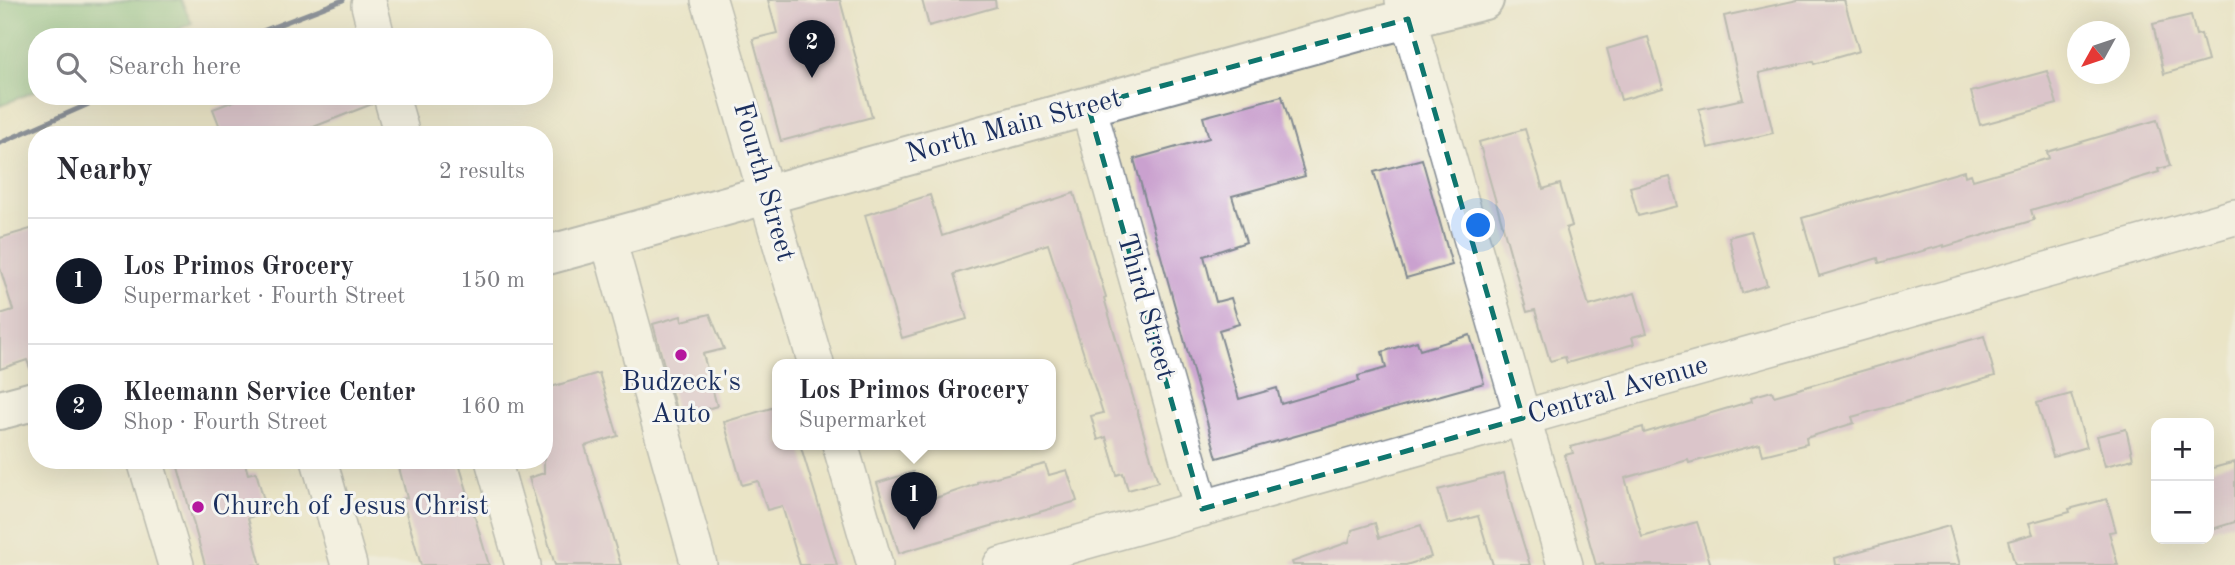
<!DOCTYPE html>
<html lang="en">
<head>
<meta charset="utf-8">
<style>
	body { margin:0; font-family:"Old Standard TT",serif; background:#f7f7f7; color:#2b2b33 }
	.controls { position:absolute; right:21px; bottom:21px; display:grid; overflow:hidden; border-radius:14px; box-shadow:0 7px 28px #0002 }
	.controls button { width:63px; height:63px; display:grid; place-items:center; padding:0; border:0; border-bottom:2px solid #e1e1e2; background:#fff; color:#2b2b33; font:35px sans-serif }
	.compass { position:absolute; left:2067px; top:21px; width:63px; height:63px; border-radius:50%; background:#fff; box-shadow:0 7px 28px #0002; rotate:230deg }
	.you { position:absolute; left:1479px; top:226px; width:24px; height:24px; margin:-18px; border:5px solid #fff; border-radius:50%; background:#1a73e8; box-shadow:0 0 0 10px #1a73e833 }
	.badge { display:grid; place-items:center; width:46px; height:46px; border-radius:50%; background:#111827; color:#fff; font-size:23px; font-weight:700 }
	.pin { position:absolute; translate:-50% -58px; filter:drop-shadow(0 2px 4px #0008) }
	.pin::after { content:''; position:absolute; top:37px; width:24px; height:21px; background:inherit; clip-path:polygon(0 0,100% 0,50% 100%) }
	.popup { position:absolute; left:772px; top:359px; width:284px; height:91px; box-sizing:border-box; display:grid; place-content:center; border-radius:14px; background:#fff; filter:drop-shadow(0 2px 5px #0005); font-size:23px; white-space:nowrap; color:#7c7c81 }
	.popup b { font-size:26px; color:#2b2b33 }
	.popup::after { content:''; position:absolute; left:50%; top:100%; margin-left:-14px; border:14px solid transparent; border-top-color:#fff }
	.list { margin:0; padding:0; list-style:none }
	h2 { display:flex; justify-content:space-between; align-items:center; height:91px; margin:0; padding:0 28px; font-size:30px }
	h2 small { font-size:23px; font-weight:400; color:#7c7c81 }
	.list li { display:grid; grid-template-columns:46px 1fr auto; gap:21px; align-items:center; box-sizing:border-box; height:126px; padding:0 28px; border-top:2px solid #e1e1e2 }
	.list b { display:block; font-size:26px; white-space:nowrap }
	.list p { margin:0; font-size:23px; white-space:nowrap; color:#7c7c81 }
	.list em { font-size:23px; font-style:normal; color:#7c7c81 }
	.icon { flex:none; width:38px; height:38px; fill:none; stroke:currentColor; stroke-width:2; stroke-linecap:round; stroke-linejoin:round }
	.map { position:relative; flex:none; width:2235px; height:565px; overflow:hidden }
	.search { position:absolute; background:#fff; box-shadow:0 7px 28px #0002; left:28px; top:28px; width:525px; height:77px; display:flex; align-items:center; gap:18px; box-sizing:border-box; padding:0 24px; border-radius:28px; color:#7c7c81; font-size:26px }
	.panel { position:absolute; background:#fff; box-shadow:0 7px 28px #0002; left:28px; top:126px; width:525px; height:343px; border-radius:28px }
	.map>svg:first-child { display:block }
</style>
</head>
<body>
<div class="map">
<svg width="2235" height="565" viewBox="0 0 2235 565">
	<rect width="100%" height="100%" fill="#f6f6f2"/>
	<filter id="ink" filterUnits="userSpaceOnUse"><feTurbulence type="fractalNoise" baseFrequency=".0143" numOctaves="2"/><feDisplacementMap in="SourceGraphic" scale="14" xChannelSelector="R" yChannelSelector="G"/><feConvolveMatrix kernelMatrix="1 2 1 2 8 2 1 2 1" color-interpolation-filters="sRGB"/></filter>
	<filter id="wash" filterUnits="userSpaceOnUse"><feTurbulence type="fractalNoise" baseFrequency=".00686" numOctaves="4" result="noise"/><feDisplacementMap in="SourceGraphic" scale="28" xChannelSelector="R" yChannelSelector="G"/><feGaussianBlur stdDeviation="1.57" result="paint"/><feColorMatrix in="noise" values="0 0 0 0 0 0 0 0 0 0 0 0 0 0 0 0 0 1.4 0 .05"/><feComposite in="paint" operator="in"/></filter>
	<g filter="url(#wash)">
		<rect width="100%" height="100%" fill="#eae4c6"/>
		<path fill="#77ba7d" stroke="#49746e" stroke-width="2" d="M0,0H181L192,23L161,37H37V90L0,106Z"/>
		<g id="blocks">
			<path fill="#caa1cf" d="M768,0H840L872,117L781,141L753,39L777,33Z
				M922,0H995L996,7L929,26Z
				M1798,0H1844L1859,51L1814,64L1813,61L1759,73L1773,133L1708,148L1699,109L1743,99L1724,16Z
				M2191,15L2196,35L2201,34L2208,61L2164,74L2153,24Z
				M1648,37L1663,88L1621,100L1607,49Z
				M2047,71L2057,104L1980,125L1971,92Z
				M247,96H371L372,104L293,135H223L213,109Z
				M1282,96L1305,176L1232,196L1246,242L1204,256L1216,302L1231,298L1239,324L1219,330L1239,399L1277,388L1281,404L1359,381L1358,376L1386,368L1382,352L1417,341L1420,350L1470,335L1484,383L1217,458L1134,159L1209,138L1203,117Z
				M2157,120L2170,166L2158,169L2159,172L2031,210L2034,220L1944,247V245L1879,263L1878,258L1819,276L1802,218L1964,171L1965,176L1971,174L1973,180L2049,158L2047,152Z
				M1525,129L1543,189L1560,184L1572,226L1566,228L1589,306L1635,293L1647,333L1632,337L1634,344L1567,363L1565,357L1550,361L1535,310L1527,312L1479,142Z
				M1422,159L1452,265L1406,278L1374,172Z
				M1670,177L1678,206L1638,216L1630,187Z
				M1074,193L1106,297L1104,298L1158,482L1128,490L1123,473L1117,475L1106,437L1098,440L1091,416L1103,413L1048,244L954,274L967,319L902,338L865,215L930,195L942,236Z
				M37,227V370L31,371L27,360L0,369V314L13,310L0,268V238Z
				M1751,231L1767,285L1742,293L1729,237Z
				M710,314L724,349L703,354L717,406L678,417L653,324L681,316L682,321Z
				M1984,336L1995,376L1852,417L1854,423L1806,438L1807,444L1763,455L1760,444L1689,463L1688,460L1625,478L1642,537L1697,522L1711,565H1604L1603,563L1596,565L1565,455L1573,453L1571,447L1643,427L1644,433L1752,401L1751,397L1772,391L1774,396Z
				M599,373L618,436L585,446L621,565H555L529,478L544,473V389Z
				M2071,394L2087,447L2053,457L2037,403Z
				M778,406V444H800L837,565H800L782,506L767,510L758,481L742,485L724,422Z
				M2126,429L2133,459L2105,466L2097,436Z
				M176,460H244L248,474L256,472L267,511L248,518L261,565H205Z
				M397,460H458L489,565H421L402,499L407,498Z
				M2235,462V522L2209,530V469Z
				M1045,464L1049,475L1067,470L1077,501L899,553L877,483L913,472L920,497L931,493L933,499L977,484V482Z
				M1504,473L1512,507L1530,565H1493L1478,516L1448,524L1438,490Z
				M2107,499L2116,531L2109,532L2118,565H2015L2008,541L2033,534L2029,523L2070,512L2069,509Z
				M1375,523L1379,538L1421,525L1431,557L1406,565H1293L1292,562L1349,542L1352,530Z
				M1949,526L1960,565H1836L1835,558Z"/>
		</g>
	</g>
	<g filter="url(#ink)">
		<use href="#blocks" fill-opacity="0" stroke="#828a92" stroke-width="2"/>
		<g fill="none" stroke-linecap="round" stroke-linejoin="round">
			<g stroke="#828a92" stroke-width="38">
				<path id="minor" d="M709,0L816,364
					M1403,0L1565,565
					M369,5L377,37
					M391,96L402,135
					M1088,106L1202,509
					M608,239L699,565
					M840,444L875,565
					M145,460L176,565
					M319,460L349,565
					M493,460L523,565
					M1001,565L2235,217"/>
			</g>
			<g stroke="#828a92" stroke-width="42">
				<path id="major" d="M544,256L1383,25L1484,0
					M0,410L37,400"/>
			</g>
			<use href="#minor" stroke="#fff" stroke-width="35"/>
			<use href="#major" stroke="#fff" stroke-width="38"/>
			<path stroke="#1b2f5e" stroke-width="5" d="M247,37L343,0
				M0,143L107,96"/>
		</g>
	</g>
	<path d="M0 0H2235V565H0ZM1408,19L1523,418L1202,509L1088,106Z" fill="#eae4c6" fill-opacity=".55" fill-rule="evenodd"/>
	<path fill="none" stroke="#0f766e" stroke-width="5" stroke-dasharray="14 9" stroke-linejoin="round" d="M1408,19L1523,418L1202,509L1088,106Z"/>
	<g fill="#b5179e" stroke="#f6f6f2" stroke-width="2.5">
		<circle cx="681" cy="355" r="7"/>
		<circle cx="198" cy="507" r="7"/>
	</g>
	<g text-anchor="middle" dominant-baseline="central" stroke-width="6" stroke-linejoin="round" paint-order="stroke">
		<g font-size="28" fill="#1b2f5e" stroke="#f6f6f2">
			<text transform="translate(1014 127) rotate(-15)">North Main Street</text>
			<text transform="translate(763 182) rotate(74)">Fourth Street</text>
			<text transform="translate(1145 307) rotate(74)">Third Street</text>
			<text transform="translate(1618 391) rotate(-16)">Central Avenue</text>
		</g>
		<g font-size="28" fill="#1b2f5e" stroke="#f6f6f2">
			<text x="681" y="383">Budzeck's<tspan x="681" dy="32">Auto</tspan></text>
			<text x="212" y="507" text-anchor="start">Church of Jesus Christ</text>
		</g>
	</g>
</svg>
<div class="controls">
<button>+</button>
<button>−</button>
</div>
<svg class="compass" viewBox="-18 -18 36 36"><path d="M0-13l5 13h-10z" fill="#e53935"/><path d="M0 13l5-13h-10z" fill="#7c7c81"/></svg>
<div class="you"></div>
<div class="pin badge" style="left:914px;top:530px">1</div>
<div class="popup"><b>Los Primos Grocery</b>Supermarket</div>
<div class="pin badge" style="left:812px;top:78px">2</div>
<div class="search"><svg class="icon" aria-label="search" viewBox="0 0 24 24"><circle cx="10" cy="10" r="6"/><path d="M15 15l6 6"/></svg>Search here</div>
<section class="panel">
<h2>Nearby<small>2 results</small></h2>
<ul class="list">
<li><span class="badge">1</span><div><b>Los Primos Grocery</b><p>Supermarket · Fourth Street</p></div><em>150 m</em></li>
<li><span class="badge">2</span><div><b>Kleemann Service Center</b><p>Shop · Fourth Street</p></div><em>160 m</em></li>
</ul>
</section>
</div>
</body>
</html>
